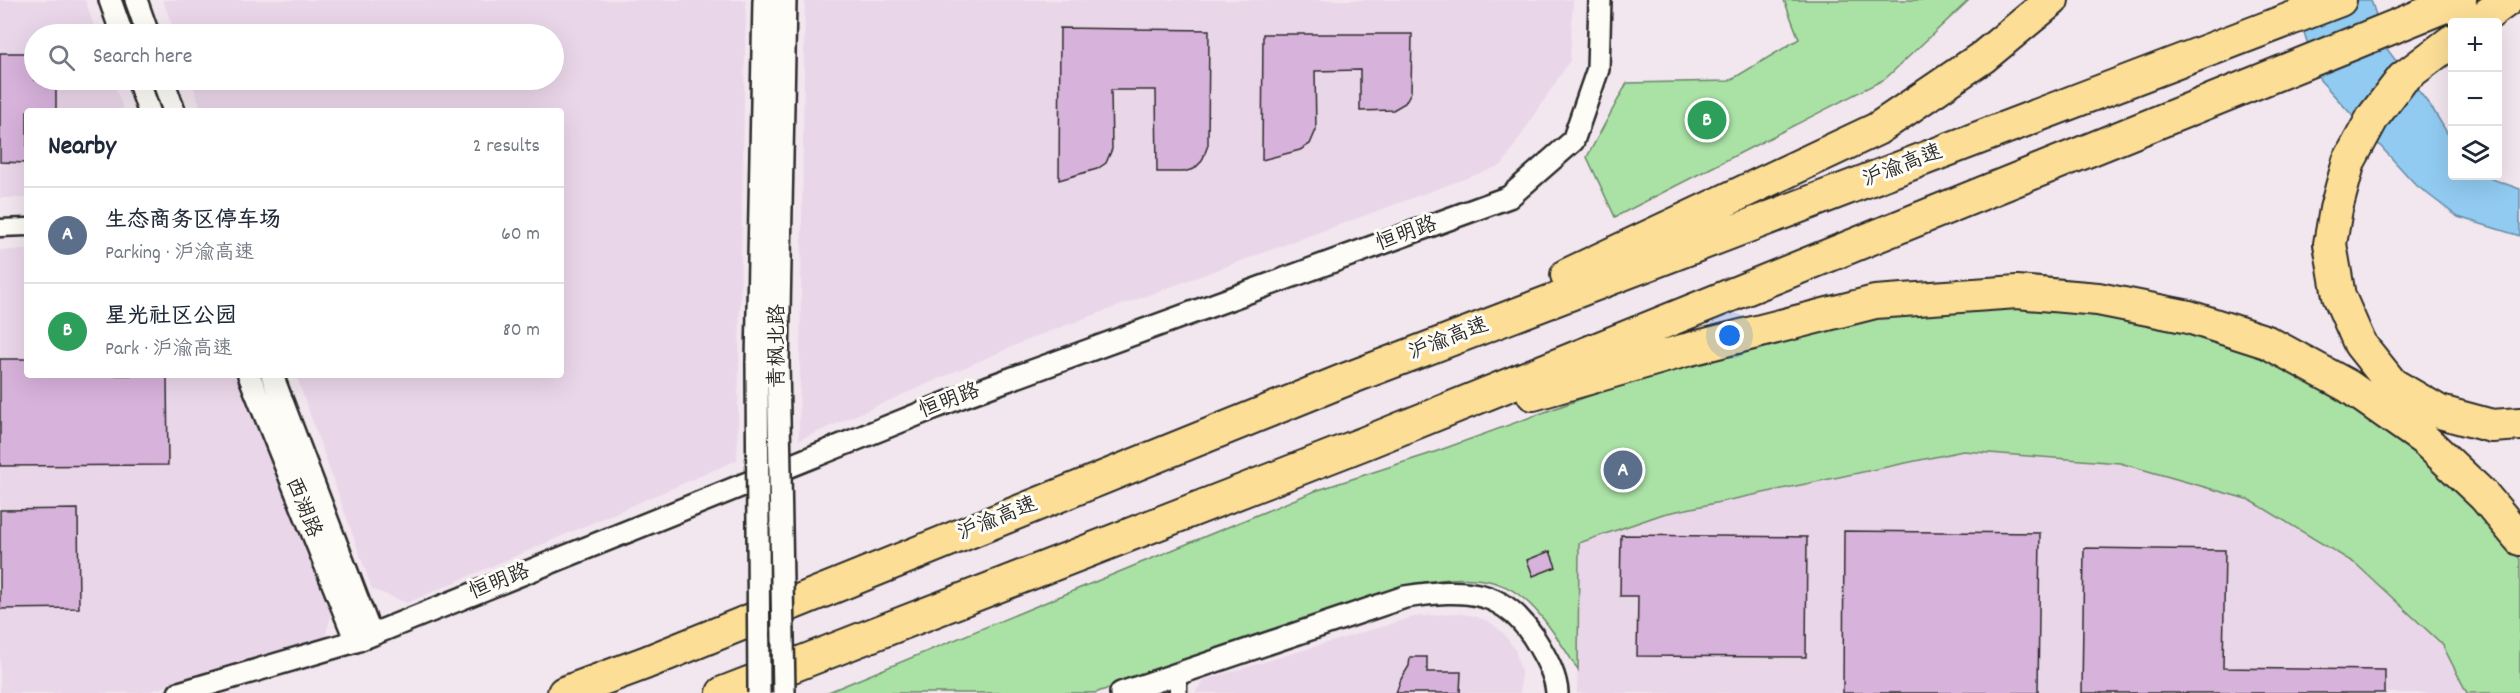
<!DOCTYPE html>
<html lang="en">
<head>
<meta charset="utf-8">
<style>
	body { margin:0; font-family:Dekko,"LXGW WenKai TC",sans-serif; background:#f2f2f3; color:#1f2937 }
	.controls { position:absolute; right:18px; top:18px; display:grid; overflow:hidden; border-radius:6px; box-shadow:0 6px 24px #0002 }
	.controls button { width:54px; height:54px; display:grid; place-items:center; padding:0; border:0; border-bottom:2px solid #e0e1e3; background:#fff; color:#1f2937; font:30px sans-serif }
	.you { position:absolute; left:1730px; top:336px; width:21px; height:21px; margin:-15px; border:4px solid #fff; border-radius:50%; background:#1a73e8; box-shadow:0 0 0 9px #1a73e833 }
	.badge { display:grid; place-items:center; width:39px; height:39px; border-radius:50%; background:#0b8043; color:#fff; font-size:20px; font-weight:700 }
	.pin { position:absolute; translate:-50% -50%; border:3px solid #fff; box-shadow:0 2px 6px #0006 }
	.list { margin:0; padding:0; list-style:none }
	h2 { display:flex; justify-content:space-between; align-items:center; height:78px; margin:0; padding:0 24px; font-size:26px }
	h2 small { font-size:20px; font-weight:400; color:#747a83 }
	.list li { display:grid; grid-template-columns:39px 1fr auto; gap:18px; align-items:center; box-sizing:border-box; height:96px; padding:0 24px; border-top:2px solid #e0e1e3 }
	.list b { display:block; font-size:22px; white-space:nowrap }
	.list p { margin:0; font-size:20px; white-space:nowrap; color:#747a83 }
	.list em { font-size:20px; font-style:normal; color:#747a83 }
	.icon { flex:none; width:33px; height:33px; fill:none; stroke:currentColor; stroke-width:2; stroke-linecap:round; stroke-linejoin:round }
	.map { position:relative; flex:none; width:2520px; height:693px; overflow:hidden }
	.search { position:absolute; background:#fff; box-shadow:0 6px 24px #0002; left:24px; top:24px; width:540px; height:66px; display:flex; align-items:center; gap:15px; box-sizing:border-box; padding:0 21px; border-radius:33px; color:#747a83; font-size:22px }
	.panel { position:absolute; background:#fff; box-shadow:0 6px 24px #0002; left:24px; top:108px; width:540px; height:270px; border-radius:6px }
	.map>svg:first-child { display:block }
</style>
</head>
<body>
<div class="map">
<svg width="2520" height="693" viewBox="0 0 2520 693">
	<rect width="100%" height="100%" fill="#f2e6ef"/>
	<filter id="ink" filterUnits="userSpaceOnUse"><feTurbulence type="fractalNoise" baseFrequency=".0167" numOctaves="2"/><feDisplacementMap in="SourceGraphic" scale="12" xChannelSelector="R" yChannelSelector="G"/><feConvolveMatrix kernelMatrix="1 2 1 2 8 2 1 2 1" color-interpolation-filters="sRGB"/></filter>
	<g filter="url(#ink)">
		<path fill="#ead6e9" d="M0,0H85L97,34H34V80H113L124,111H27V198H0Z
			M163,0H746L737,460L407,603L372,589L296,375H561V111H202L191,80H554V34H175Z
			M805,0H1573L1570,60L1502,165L1034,337L799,440Z
			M0,250H27V375H237L322,573L331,615L325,637L313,645L143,693H0Z
			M1963,451L2120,463L2250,500L2356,564L2442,644L2467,693H1577L1579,543L1663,514Z
			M1456,613L1474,616L1490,622L1504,634L1515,650L1521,672L1520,693H1195L1204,680L1414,617Z"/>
		<path fill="#aae1a5" stroke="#6a8668" stroke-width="1.5" d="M1784,0H1969L1885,79L1615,217L1587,157L1627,83L1729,81L1799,39Z
			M2013,307L2098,316L2186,334L2269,360L2344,400L2420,452L2478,510L2520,559V693H2467L2442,644L2356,564L2250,500L2120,463L1963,451L1663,514L1579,543L1578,670C1522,580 1502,565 1395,588L1095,693H826L1315,491L1432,453L1633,380L1876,316Z"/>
		<path fill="#91cbf1" stroke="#688ba2" stroke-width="1.5" d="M2293,0H2371L2387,49L2434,111L2452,141V176H2484L2520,189V236L2458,217L2416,185L2320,80Z"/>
		<path fill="#d7b2db" stroke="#2b2b2b" stroke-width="1.5" d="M1060,28L1209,30L1208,145L1202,161L1194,169L1183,172H1157L1156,90H1111L1112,149L1106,163L1097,169L1059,180Z
			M1263,34H1412L1411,92L1405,103L1393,110L1360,111V70L1315,71L1316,130L1310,144L1300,150L1262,160Z
			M0,53H34V80H56V111H27V163L0,162Z
			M0,359H27V375H167L168,465L0,466Z
			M78,509L79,608L0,609V510Z
			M1844,531L2040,533L2038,693H1843Z
			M1621,535L1807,537L1806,657L1637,656L1638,596H1620Z
			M2084,548L2225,550L2223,668L2385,670V693H2082Z
			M1550,551L1556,567L1533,576L1527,560Z
			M1410,657H1427V672H1461L1460,693H1396L1401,679L1409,666Z"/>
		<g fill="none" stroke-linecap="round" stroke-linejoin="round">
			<g stroke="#2b2b2b" stroke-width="21">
				<path id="minor" d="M0,228L27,227
					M1178,673V693"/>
			</g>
			<g stroke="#2b2b2b" stroke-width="26">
				<path id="tertiary" d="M110,0L122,34
					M136,0L148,34
					M138,80L149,111
					M163,80L174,111
					M757,363L764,0
					M778,363L785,0
					M249,375L356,641
					M272,375L371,635
					M179,693L356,641L961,397L1509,197L1573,141L1598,69L1600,0
					M1121,693L1405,597C1465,588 1506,587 1539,646C1547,660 1556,676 1557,693"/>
			</g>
			<g stroke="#2b2b2b" stroke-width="36">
				<path id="motorway" d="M2477,22L2507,0
					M2452,41L2403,78L2373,117L2349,161L2336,209L2330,244L2339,296L2360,344L2392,384L2440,412L2492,426L2520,424
					M1567,275L1877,129L1983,57L2052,0
					M1533,394L1686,350L1875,302L2017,292L2098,299L2189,317L2267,342L2348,386L2425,440L2485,497L2520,539
					M564,693L645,663L1347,379L2340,0
					M723,693L1365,443L2460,0"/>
			</g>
			<use href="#minor" stroke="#fdfcf7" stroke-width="16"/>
			<use href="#tertiary" stroke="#fdfcf7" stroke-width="21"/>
			<use href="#motorway" stroke="#fcde96" stroke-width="32"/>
			<g stroke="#2b2b2b" stroke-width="26" stroke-linecap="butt">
				<path id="tertiary-bridge" d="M757,363L759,693
					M778,363L784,693"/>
			</g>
			<use href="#tertiary-bridge" stroke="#fdfcf7" stroke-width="21"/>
		</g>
	</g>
	<g text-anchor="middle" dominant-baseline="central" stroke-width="6" stroke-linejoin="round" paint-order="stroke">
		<g font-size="21" fill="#2b2b2b" stroke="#fdfcf7">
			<text transform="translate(1903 167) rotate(-21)">沪渝高速</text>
			<text transform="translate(1407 235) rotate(-20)">恒明路</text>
			<text transform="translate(1449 340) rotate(-21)">沪渝高速</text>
			<text transform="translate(779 346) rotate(-90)">青枫北路</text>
			<text transform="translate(950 402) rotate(-21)">恒明路</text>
			<text transform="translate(302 508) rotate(68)">西湖路</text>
			<text transform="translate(998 520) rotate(-22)">沪渝高速</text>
			<text transform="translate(500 583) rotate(-22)">恒明路</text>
		</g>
	</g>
</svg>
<div class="controls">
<button>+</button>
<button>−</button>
<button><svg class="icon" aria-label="layers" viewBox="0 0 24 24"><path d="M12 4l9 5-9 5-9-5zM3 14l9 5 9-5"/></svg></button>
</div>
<div class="you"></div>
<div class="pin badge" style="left:1623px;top:470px;background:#5c6f8a">A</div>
<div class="pin badge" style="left:1707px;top:120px;background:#2e9e5b">B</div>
<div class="search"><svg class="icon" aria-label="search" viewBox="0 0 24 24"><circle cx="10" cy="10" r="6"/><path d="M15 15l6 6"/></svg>Search here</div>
<section class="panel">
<h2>Nearby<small>2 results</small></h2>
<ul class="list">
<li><span class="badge" style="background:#5c6f8a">A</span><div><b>生态商务区停车场</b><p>Parking · 沪渝高速</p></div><em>60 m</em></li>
<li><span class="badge" style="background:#2e9e5b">B</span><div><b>星光社区公园</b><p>Park · 沪渝高速</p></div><em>80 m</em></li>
</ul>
</section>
</div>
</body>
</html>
